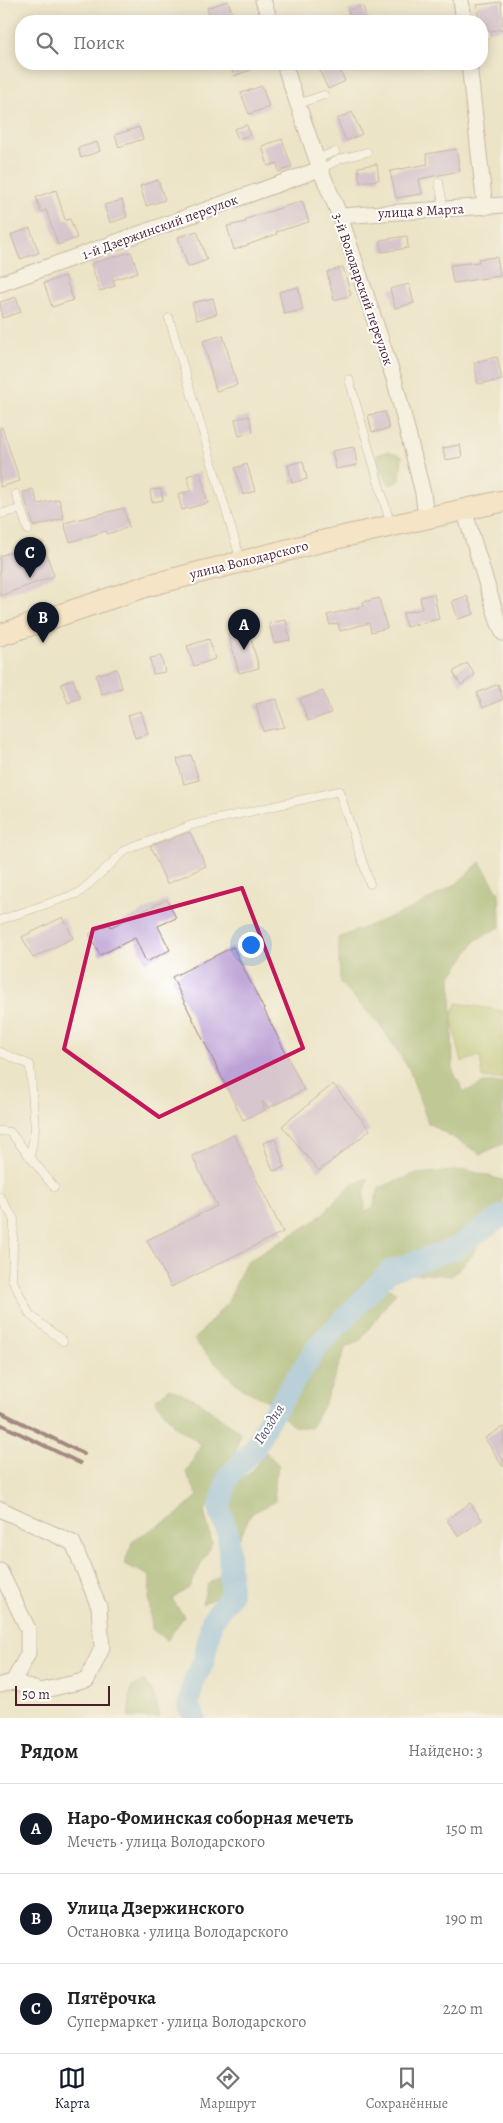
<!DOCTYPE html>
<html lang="ru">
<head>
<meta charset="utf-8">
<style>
	body { margin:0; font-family:Alegreya,serif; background:#f2f2f2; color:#222 }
	.scale { position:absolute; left:15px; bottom:12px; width:95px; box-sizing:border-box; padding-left:5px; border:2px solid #4a1f2b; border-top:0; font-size:14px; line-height:18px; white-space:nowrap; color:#4a1f2b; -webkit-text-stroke:4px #fff; paint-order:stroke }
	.you { position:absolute; left:250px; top:944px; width:18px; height:18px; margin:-12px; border:4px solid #fff; border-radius:50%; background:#1a73e8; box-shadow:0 0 0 8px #1a73e833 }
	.badge { display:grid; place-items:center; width:32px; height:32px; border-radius:50%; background:#111827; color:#fff; font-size:16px; font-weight:700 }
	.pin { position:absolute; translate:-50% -41px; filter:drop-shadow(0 1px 2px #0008) }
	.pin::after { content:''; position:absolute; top:26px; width:18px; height:15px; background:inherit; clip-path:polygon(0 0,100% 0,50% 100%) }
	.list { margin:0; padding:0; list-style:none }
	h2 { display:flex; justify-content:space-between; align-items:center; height:65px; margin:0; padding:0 20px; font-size:21px }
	h2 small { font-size:16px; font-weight:400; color:#767676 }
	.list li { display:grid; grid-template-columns:32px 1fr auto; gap:15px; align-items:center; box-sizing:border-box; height:90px; padding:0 20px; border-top:1px solid #e0e0e0 }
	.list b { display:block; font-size:19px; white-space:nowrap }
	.list p { margin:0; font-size:16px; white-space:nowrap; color:#767676 }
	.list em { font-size:16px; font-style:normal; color:#767676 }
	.icon { flex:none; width:28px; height:28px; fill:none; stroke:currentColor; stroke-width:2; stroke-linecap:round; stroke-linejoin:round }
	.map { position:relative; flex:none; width:503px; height:1718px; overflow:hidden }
	.search { position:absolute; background:#fff; box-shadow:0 2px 12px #0003; left:15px; right:15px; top:15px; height:55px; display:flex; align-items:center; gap:12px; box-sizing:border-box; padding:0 18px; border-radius:20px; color:#767676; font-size:19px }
	.sheet { height:335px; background:#fff }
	nav { display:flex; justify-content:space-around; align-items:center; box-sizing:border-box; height:70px; border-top:1px solid #e0e0e0; background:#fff; font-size:14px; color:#767676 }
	nav a { display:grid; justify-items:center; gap:2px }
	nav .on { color:#111827 }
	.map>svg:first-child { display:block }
</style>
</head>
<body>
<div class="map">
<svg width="503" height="1718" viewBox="0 0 503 1718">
	<rect width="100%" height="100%" fill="#fff"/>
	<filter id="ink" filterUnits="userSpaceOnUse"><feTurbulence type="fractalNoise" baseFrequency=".02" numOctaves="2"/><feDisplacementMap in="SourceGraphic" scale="10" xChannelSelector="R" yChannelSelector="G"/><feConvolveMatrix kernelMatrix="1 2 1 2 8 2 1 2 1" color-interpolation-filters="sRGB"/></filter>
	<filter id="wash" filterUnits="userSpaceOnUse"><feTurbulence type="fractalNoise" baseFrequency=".0096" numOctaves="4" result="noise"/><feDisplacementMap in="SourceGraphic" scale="20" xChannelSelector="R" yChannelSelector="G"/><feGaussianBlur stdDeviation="1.12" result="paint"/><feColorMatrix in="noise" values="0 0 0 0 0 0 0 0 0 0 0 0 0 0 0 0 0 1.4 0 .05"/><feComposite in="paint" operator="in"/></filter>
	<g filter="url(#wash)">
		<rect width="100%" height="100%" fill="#ece4c6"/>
		<path fill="#aec367" stroke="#7c7149" d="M457,1003L503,1011V1079L483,1078L480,1056L462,1062L451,1017Z"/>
		<path fill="#8aa95c" stroke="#6a6444" d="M388,451L402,456L400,480L390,485L381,472L377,455Z
			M480,862L499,893L500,927L476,940L451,977L453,1071L464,1092L484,1083H503V1144L481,1154L428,1123L409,1069L380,1025L340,983L338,938L411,909L456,884Z
			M467,1170L503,1180V1224L484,1233L472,1256L452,1276C422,1273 401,1272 373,1283L268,1401L242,1389L210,1358L194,1340L228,1302L245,1263L316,1220L351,1185L368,1178L364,1195L365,1211L373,1208L379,1188L414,1174Z
			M384,1287L396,1292L359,1342L346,1347L325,1402L311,1428L293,1426L282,1416C313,1370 340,1321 384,1287Z
			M170,1388L199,1401L240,1432C235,1462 222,1487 204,1511L212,1543L189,1588L172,1599L184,1616L167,1641L152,1629L149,1601L150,1576L124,1564L133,1540L174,1517L198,1496L186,1473L201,1444L174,1426L155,1400Z
			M266,1452L279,1465L274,1483L275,1501L251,1514L239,1539L227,1521V1488L250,1473Z
			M220,1575L224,1583L219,1596L202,1604L207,1585Z
			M144,1680L155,1697L159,1718H128L131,1688Z"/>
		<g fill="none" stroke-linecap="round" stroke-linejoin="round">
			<path stroke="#7ab8ed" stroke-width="22" d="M195,1718L188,1706L194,1681L204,1661L212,1620L231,1595L228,1533L219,1509L228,1477L255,1448L267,1423L317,1347L390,1271L456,1248L503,1215"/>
		</g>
		<g id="blocks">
			<path fill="#bda2d5" d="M228,1L235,21H211L207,8Z
				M501,2L503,29L490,31L482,29V21H479L477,5Z
				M363,6L367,21H351L348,10Z
				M230,64H263L264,65L234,76Z
				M317,64H337L345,81L328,89Z
				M262,86L269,107L249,114L241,93Z
				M352,112L362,134L346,141L337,119Z
				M247,125L250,135L238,139L234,129Z
				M139,127L143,139L119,147L115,135Z
				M282,139L292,167L279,172L277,163L268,166L262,146Z
				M97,142L100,151L81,158L78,148Z
				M456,149L460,171L419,179L422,194L396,198L390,171L428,164L426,154Z
				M377,164L379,180L360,182L358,167Z
				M158,180L165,200L146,206L140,186Z
				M56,190L65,220L70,219L77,238L58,245L46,210L41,212L36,197Z
				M122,200L127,217L110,223L104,205Z
				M302,201L309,222L276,232L277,234L234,250L227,226L246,222V219Z
				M30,228L39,253L20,259L11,235Z
				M197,231L207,260L188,267L178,237Z
				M407,236L408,248L382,252L380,240Z
				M131,252L138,272L113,280L115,286L100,291L91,264Z
				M497,257L500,276L453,283L450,265L479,262L478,259Z
				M343,267L351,295L334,300L327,272Z
				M65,276L73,300L52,307L44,283Z
				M409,284L414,303L395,308L390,289Z
				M298,287L303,310L284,314L279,292Z
				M16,297L21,312L2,318L0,302Z
				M213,298L217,314L197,320L192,303Z
				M223,335L237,385L216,391L203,341Z
				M497,357L502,380L478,384L474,362Z
				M385,412L389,429L372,432L368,415Z
				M249,416L253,432L239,436L235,419Z
				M2,427L20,481L0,487V428Z
				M460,445L462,457L445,460L443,448Z
				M354,447L357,465L336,469L332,451Z
				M303,461L307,479L292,483L288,465Z
				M247,464L255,491L243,495L235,468Z
				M200,472L208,503L182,510L178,494L191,491L187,476Z
				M33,489L38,504L59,499L64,518L34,527L23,493Z
				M161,489L163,500L152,502L150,490Z
				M124,508L129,527L107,534L106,531L70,542L64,523Z
				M42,541L54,576L0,596V556Z
				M434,594L439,619L406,627L403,613L422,609L420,597Z
				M467,596L474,614L458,619L452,601Z
				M379,598L387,628L371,632L369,623L340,631L338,623L330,625L327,615L364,606L363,602Z
				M286,620L290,640L274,643L269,623Z
				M248,628L259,668L239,673L228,633Z
				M209,639L215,659L194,666L187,646Z
				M161,656L165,672L153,674L150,658Z
				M467,663L475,675L461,685L453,672Z
				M117,669L122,688L101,694L96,675Z
				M73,679L80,698L68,703L61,684Z
				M498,684L503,699L483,708L477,693Z
				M323,691L331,713L308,721L300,699Z
				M277,699L284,727L263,731L256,704Z
				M141,711L148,734L135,738L128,715Z
				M191,755L199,780L184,784L177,759Z
				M190,832L206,866L167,884L150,847Z
				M167,899L176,918L158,926L170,950L146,962L135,938L100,955L89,934L109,924L111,927Z
				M63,917L73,938L33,958L22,937Z
				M233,947L304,1090L268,1108L262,1101L265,1110L243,1120L172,977Z
				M333,1084L370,1130L319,1171L282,1126Z
				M234,1135L283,1232L171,1287L147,1240L217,1206L192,1156Z
				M275,1139L285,1167L273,1171L263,1143Z
				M503,1427V1467L485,1438Z
				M470,1503L482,1520L459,1536L447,1520Z"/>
		</g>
	</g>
	<g filter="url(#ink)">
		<use href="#blocks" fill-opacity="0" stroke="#9b8278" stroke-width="1"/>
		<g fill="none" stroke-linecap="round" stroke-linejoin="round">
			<g stroke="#9b8278" stroke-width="9">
				<path id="lane" d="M482,35H486
					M298,104L324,95
					M316,159L335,152
					M320,169L340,159L367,152
					M439,182L444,210
					M169,318L241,561
					M349,379L391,526
					M16,494L28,530
					M0,514L21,509
					M0,920L79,893L125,851L192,825L339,791L370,884
					M0,1052L30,1065L35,1129L30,1157
					M0,1131L10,1132L54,1187
					M0,1197L14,1219L12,1279L30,1315L63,1341"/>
			</g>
			<g stroke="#9b8278" stroke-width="17">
				<path id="street" d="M263,0L270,21
					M461,0L464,21
					M284,64L320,169L340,216L395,382L423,493L426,518
					M469,64L485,207
					M340,216L503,205
					M0,284L320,169
					M464,510L498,621L503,633
					M0,1509L73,1543L99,1607L102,1648L87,1680L41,1691L13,1682
					M0,1571L28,1629V1654L13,1682L0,1685"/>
			</g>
			<g stroke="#9b8278" stroke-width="23">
				<path id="secondary" d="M0,635L150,585L319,542L503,501"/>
			</g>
			<use href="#lane" stroke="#fff" stroke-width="8"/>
			<use href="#street" stroke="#fff" stroke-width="15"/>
			<use href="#secondary" stroke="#fee5c5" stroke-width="21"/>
			<path stroke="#4a1f2b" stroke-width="4" d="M0,1412L84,1454
				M0,1424L80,1463"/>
		</g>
	</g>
	<path d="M0 0H503V1718H0ZM242,888L303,1048L159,1117L64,1049L93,929Z" fill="#ece4c6" fill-opacity=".55" fill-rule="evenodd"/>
	<path fill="none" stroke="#c2185b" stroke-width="4" stroke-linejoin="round" d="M242,888L303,1048L159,1117L64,1049L93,929Z"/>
	<g text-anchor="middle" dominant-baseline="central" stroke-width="4" stroke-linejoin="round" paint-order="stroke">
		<g font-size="14" fill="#4a1f2b" stroke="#fff">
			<text transform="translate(421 211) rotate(-3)">улица 8 Марта</text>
			<text transform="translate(160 227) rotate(-20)">1-й Дзержинский переулок</text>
			<text transform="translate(363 289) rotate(71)">3-й Володарский переулок</text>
			<text transform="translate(249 560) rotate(-14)">улица Володарского</text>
		</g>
		<g font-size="15" font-style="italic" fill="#5b556f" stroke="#fff">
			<text transform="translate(269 1424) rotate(-58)">Гвоздня</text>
		</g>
	</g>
</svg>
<div class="scale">50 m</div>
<div class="you"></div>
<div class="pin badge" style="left:244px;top:650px">A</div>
<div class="pin badge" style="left:43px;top:643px">B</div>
<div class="pin badge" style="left:30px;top:578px">C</div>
<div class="search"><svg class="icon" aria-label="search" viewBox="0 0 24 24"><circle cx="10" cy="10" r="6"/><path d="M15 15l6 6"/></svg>Поиск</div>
</div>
<section class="sheet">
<h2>Рядом<small>Найдено: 3</small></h2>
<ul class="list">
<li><span class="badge">A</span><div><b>Наро-Фоминская соборная мечеть</b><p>Мечеть · улица Володарского</p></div><em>150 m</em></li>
<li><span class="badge">B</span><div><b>Улица Дзержинского</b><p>Остановка · улица Володарского</p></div><em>190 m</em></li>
<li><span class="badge">C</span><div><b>Пятёрочка</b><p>Супермаркет · улица Володарского</p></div><em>220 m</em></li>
</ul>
</section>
<nav>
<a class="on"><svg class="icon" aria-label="map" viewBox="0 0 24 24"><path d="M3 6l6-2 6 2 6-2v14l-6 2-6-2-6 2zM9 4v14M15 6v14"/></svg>Карта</a>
<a><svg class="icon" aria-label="directions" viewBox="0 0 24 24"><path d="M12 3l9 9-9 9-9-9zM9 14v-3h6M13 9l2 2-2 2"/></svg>Маршрут</a>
<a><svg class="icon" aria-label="saved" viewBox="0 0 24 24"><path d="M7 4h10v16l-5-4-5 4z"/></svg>Сохранённые</a>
</nav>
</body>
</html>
